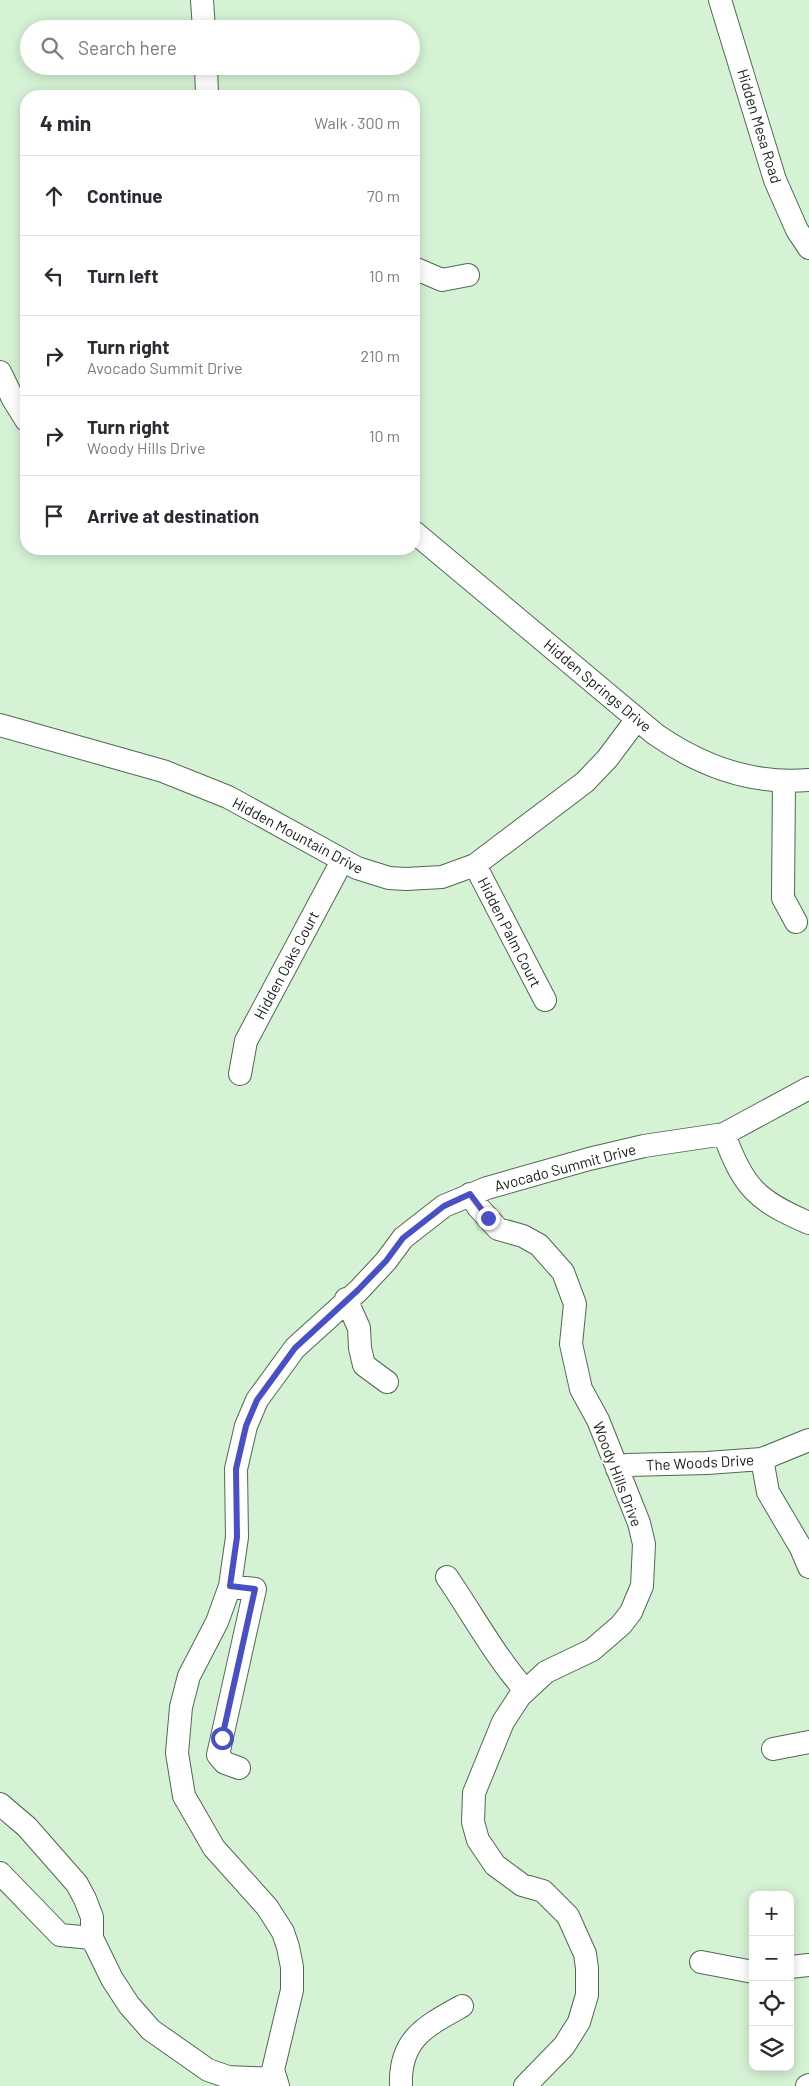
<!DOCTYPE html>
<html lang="en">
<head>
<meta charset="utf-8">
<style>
	body { margin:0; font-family:Barlow,sans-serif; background:#f7f7f7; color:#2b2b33 }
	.controls { position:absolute; right:15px; bottom:15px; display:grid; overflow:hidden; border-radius:10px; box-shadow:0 2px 12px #0003 }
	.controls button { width:45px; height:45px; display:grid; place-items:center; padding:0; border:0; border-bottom:1px solid #e1e1e2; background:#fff; color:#2b2b33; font:25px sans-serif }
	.stop { position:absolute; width:15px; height:15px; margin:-11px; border:4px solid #4950c6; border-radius:50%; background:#fff }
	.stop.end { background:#4950c6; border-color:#fff; box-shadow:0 1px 5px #0008 }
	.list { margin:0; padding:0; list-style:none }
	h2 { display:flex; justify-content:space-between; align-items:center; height:65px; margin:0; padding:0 20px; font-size:21px }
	h2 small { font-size:16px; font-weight:400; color:#7c7c81 }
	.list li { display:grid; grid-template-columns:32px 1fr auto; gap:15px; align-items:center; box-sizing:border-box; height:80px; padding:0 20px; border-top:1px solid #e1e1e2 }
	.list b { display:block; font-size:19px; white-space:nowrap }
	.list p { margin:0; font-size:16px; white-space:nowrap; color:#7c7c81 }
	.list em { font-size:16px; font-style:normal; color:#7c7c81 }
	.icon { flex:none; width:28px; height:28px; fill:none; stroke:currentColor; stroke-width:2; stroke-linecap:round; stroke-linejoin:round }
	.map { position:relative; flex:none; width:809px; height:2086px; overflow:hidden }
	.search { position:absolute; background:#fff; box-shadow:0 2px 12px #0003; left:20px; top:20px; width:400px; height:55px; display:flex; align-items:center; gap:12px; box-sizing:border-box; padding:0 18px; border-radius:28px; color:#7c7c81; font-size:19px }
	.panel { position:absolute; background:#fff; box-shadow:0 2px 12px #0003; left:20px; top:90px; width:400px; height:465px; border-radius:20px }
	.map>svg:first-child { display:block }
</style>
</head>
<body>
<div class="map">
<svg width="809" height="2086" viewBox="0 0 809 2086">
	<rect width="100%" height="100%" fill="#d5f2d5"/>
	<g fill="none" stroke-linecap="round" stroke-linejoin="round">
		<g stroke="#506951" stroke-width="24">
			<path id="minor" d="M202,0L204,29
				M720,0L775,180L797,230L809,248
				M206,66L207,96
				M414,268L442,280L468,275
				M0,372L13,399L26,420
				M414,532L655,734C701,766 753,785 809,780
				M0,725L163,771L228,797L357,868L389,878L406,879L442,877L475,865L585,782L607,759L637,719
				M784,781L783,898L796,922
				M475,865L545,1000
				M240,1074L246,1041L342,861
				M724,1134C743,1187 757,1201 809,1223
				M470,1194L478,1207L498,1229L523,1236L539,1245L563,1272L575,1304L571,1344L581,1389L598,1420L639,1523L644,1544L642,1586L631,1612L621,1625L592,1650L546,1672L520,1696L503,1722L474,1793L473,1822L478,1840L495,1865L522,1885L543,1891L568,1916L585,1954L587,1968V1995L579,2022L564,2046L525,2086
				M346,1299L359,1328L360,1348L364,1365L387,1382
				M762,1459L768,1492L801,1548L809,1567
				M617,1469L627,1465L707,1463L762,1459L809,1440
				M447,1577C473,1615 495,1656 525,1690
				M230,1586L255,1589L218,1755L225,1763L239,1768
				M773,1749L809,1742
				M0,1804L27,1827L77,1884L85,1899L92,1917V1938L112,1979L129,2005L151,2030L208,2070L228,2077L276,2079
				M0,1873L60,1935L92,1938
				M701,1962L753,1972
				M790,1967L809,1965
				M278,2086L273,2070L292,1990V1967L288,1947L283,1932L267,1907L214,1848L184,1796L177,1753L181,1707L189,1676L217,1622L230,1586L237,1537L236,1469L246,1426L257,1400L295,1348L359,1290L386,1261L403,1238L444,1206L487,1188L589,1159L644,1146L724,1134L809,1088
				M401,2086C399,2039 426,2026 462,2006
				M807,2086L809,2085"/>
		</g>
		<use href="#minor" stroke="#fff" stroke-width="22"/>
	</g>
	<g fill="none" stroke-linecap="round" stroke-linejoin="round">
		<path stroke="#4950c6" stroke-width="6" d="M222,1738L255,1589L230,1586L237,1537L236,1469L246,1426L257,1400L295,1348L358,1290L386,1261L403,1238L444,1206L470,1194L488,1218"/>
	</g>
	<g text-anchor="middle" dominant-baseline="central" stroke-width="4" stroke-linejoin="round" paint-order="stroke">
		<g font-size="15" fill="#151f15" stroke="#fff">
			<text transform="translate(760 126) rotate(73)">Hidden Mesa Road</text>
			<text transform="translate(598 685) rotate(40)">Hidden Springs Drive</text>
			<text transform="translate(298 835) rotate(28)">Hidden Mountain Drive</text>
			<text transform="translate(510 932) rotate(63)">Hidden Palm Court</text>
			<text transform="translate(286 965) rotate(-62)">Hidden Oaks Court</text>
			<text transform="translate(565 1167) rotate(-15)">Avocado Summit Drive</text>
			<text transform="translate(700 1462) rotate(-3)">The Woods Drive</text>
			<text transform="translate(618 1474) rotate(69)">Woody Hills Drive</text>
		</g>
	</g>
</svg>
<div class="controls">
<button>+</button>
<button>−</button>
<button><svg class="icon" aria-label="locate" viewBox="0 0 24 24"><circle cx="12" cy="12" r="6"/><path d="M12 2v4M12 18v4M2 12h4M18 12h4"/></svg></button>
<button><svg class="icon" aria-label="layers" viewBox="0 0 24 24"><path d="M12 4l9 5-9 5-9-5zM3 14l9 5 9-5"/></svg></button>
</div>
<div class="stop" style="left:222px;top:1738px"></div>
<div class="stop end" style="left:488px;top:1218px"></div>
<div class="search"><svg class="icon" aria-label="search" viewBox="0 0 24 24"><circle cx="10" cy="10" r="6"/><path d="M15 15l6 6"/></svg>Search here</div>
<section class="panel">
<h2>4 min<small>Walk · 300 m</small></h2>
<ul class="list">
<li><svg class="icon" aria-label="ahead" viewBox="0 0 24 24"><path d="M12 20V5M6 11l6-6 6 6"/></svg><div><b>Continue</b></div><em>70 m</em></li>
<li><svg class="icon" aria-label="left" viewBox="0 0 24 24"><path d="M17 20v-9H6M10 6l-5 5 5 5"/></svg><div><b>Turn left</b></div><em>10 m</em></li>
<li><svg class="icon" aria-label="right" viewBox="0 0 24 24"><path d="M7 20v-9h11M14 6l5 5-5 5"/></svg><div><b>Turn right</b><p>Avocado Summit Drive</p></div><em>210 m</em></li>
<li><svg class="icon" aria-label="right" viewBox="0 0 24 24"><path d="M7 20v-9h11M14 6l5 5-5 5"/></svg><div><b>Turn right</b><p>Woody Hills Drive</p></div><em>10 m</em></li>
<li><svg class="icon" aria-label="arrive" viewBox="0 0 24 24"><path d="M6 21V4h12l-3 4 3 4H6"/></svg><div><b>Arrive at destination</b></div></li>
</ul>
</section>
</div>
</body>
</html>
